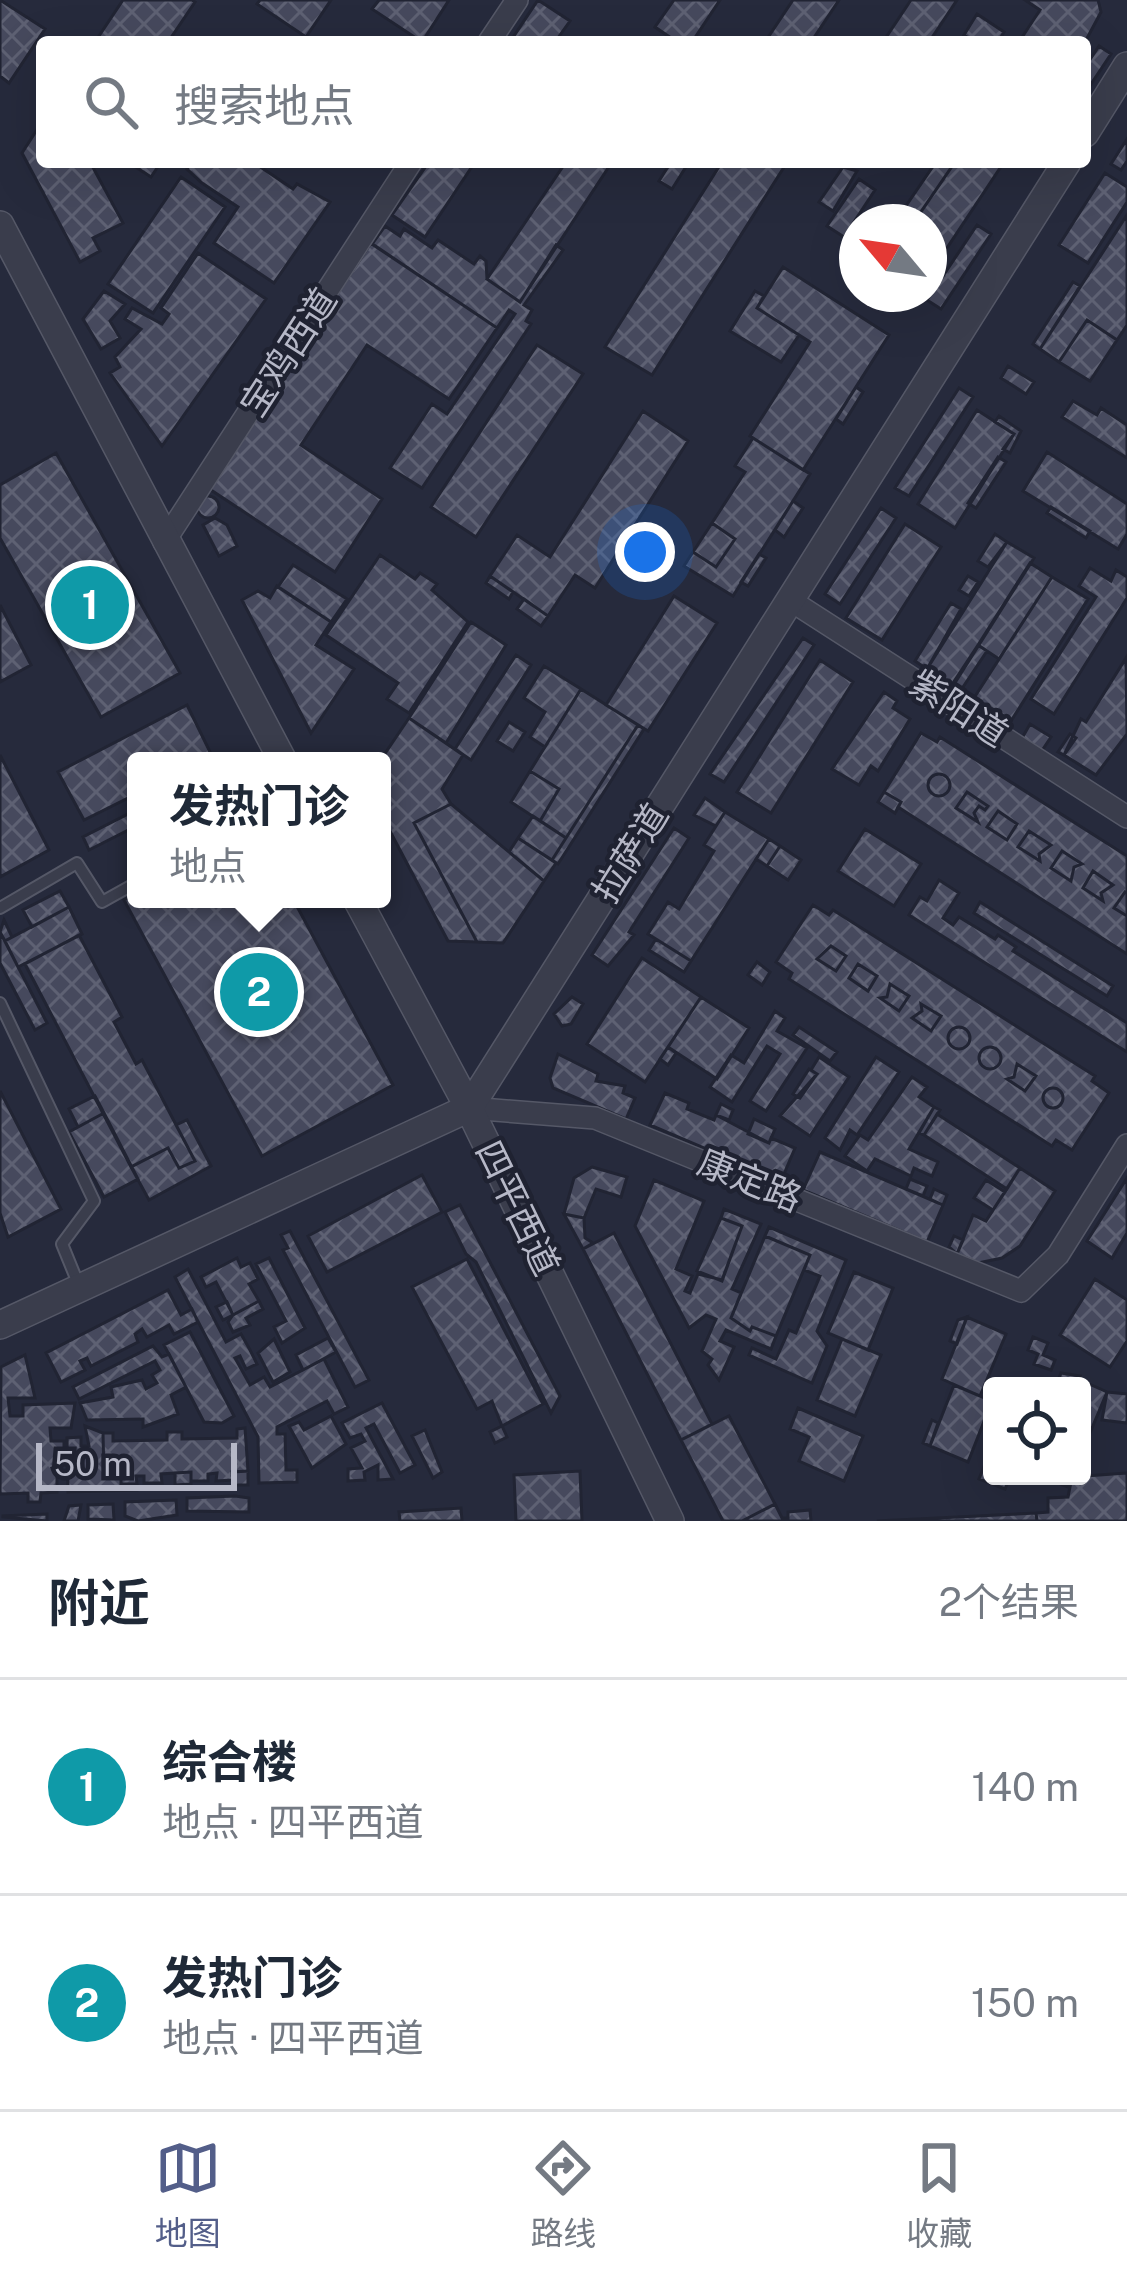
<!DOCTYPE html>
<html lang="zh">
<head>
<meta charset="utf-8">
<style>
	body { margin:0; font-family:"Public Sans","Noto Sans SC",sans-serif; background:#f6f6f7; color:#1f2937 }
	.controls { position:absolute; right:36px; bottom:36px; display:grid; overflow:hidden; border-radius:12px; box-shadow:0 12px 48px #0002 }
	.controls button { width:108px; height:108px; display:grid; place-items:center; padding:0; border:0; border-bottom:3px solid #e0e1e3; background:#fff; color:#1f2937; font:60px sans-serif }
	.compass { position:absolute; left:839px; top:204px; width:108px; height:108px; border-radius:50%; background:#fff; box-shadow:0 12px 48px #0002; rotate:299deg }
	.scale { position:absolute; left:36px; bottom:30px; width:201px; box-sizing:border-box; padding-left:12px; border:6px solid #b6b8c7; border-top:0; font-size:33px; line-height:42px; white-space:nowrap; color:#b6b8c7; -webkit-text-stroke:9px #1f2231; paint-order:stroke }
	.you { position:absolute; left:645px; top:552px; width:42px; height:42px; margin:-30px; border:9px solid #fff; border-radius:50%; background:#1a73e8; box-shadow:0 0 0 18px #1a73e833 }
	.badge { display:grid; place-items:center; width:78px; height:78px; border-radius:50%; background:#535e89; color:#fff; font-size:39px; font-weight:700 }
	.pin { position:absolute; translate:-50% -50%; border:6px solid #fff; box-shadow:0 3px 12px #0006 }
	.popup { position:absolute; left:127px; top:752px; width:264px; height:156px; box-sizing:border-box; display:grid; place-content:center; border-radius:12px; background:#fff; filter:drop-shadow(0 3px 9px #0005); font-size:39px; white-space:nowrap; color:#747a83 }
	.popup b { font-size:45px; color:#1f2937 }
	.popup::after { content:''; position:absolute; left:50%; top:100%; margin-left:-24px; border:24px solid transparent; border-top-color:#fff }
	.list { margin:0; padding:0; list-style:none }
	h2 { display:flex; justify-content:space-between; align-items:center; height:156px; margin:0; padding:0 48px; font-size:51px }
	h2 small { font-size:39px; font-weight:400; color:#747a83 }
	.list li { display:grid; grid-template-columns:78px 1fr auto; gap:36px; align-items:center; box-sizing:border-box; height:216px; padding:0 48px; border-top:3px solid #e0e1e3 }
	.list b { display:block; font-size:45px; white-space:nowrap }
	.list p { margin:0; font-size:39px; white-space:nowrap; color:#747a83 }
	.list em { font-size:39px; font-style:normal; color:#747a83 }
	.icon { flex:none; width:66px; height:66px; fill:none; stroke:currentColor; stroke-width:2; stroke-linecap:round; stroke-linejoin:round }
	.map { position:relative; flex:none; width:1127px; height:1521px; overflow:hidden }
	.search { position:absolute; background:#fff; box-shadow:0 12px 48px #0002; left:36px; right:36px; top:36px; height:132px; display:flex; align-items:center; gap:30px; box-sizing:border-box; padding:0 42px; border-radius:12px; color:#747a83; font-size:45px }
	.sheet { height:588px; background:#fff }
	nav { display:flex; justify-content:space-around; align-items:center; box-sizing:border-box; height:168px; border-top:3px solid #e0e1e3; background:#fff; font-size:33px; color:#747a83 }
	nav a { display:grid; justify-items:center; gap:6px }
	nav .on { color:#535e89 }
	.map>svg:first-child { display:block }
</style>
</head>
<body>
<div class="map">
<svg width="1127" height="1521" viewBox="0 0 1127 1521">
	<defs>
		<pattern id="building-cross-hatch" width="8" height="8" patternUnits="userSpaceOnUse" patternTransform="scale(3)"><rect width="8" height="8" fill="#46495d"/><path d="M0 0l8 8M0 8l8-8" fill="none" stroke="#5e6173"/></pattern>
	</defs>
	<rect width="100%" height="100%" fill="#262a3c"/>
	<path fill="url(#building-cross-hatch)" stroke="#212433" stroke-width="3" d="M0,0L45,29L9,83L0,76Z
		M123,0H192L195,2L168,42H95Z
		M260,0H331L306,37L257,4Z
		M379,0H449L422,42L372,9Z
		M538,0L570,21L555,42H510Z
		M674,0H720L692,42H677L655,27Z
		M793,0H839L811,42H765Z
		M911,0H957L929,42H883Z
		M1025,0H1098L1101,12L1085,42H1019L1040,10Z
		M977,14L1004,32L998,42H974L964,35Z
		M1099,46L1111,54L1085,93V67Z
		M42,122V162H90L123,223L93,238L100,251L80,262L22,153Z
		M1127,139V161L1121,170L1111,164Z
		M128,162H161L151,177Z
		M192,162H253L293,189L297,184L330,202L274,283L214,243L238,207L202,183L187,169Z
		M429,162H475L425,237L392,215Z
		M566,162H612L520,302L487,279Z
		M671,162H689L672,189L659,181Z
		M722,162L786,164L652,375L605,347Z
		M936,162H955L914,222H895Z
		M955,162H1004L929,275V222H914Z
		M843,167L857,171L833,211L819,202Z
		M1105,173L1127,187V202L1088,263L1059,245Z
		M181,177L225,207L153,313L108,284Z
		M859,179L875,190L844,237L827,226Z
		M1127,215V325L1117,340L1087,320L1059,362L1040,349Z
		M977,225L991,234L941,309L927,300Z
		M385,226L400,236L404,229L432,248L438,240L474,264L480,256L486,261L487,279L520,302L556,245L563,250L524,305L532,310L526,321L531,324L422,488L390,468L432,404L447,414L515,314L509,310L497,328L372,244Z
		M371,243L497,328L449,399L367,345L301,445L382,499L335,572L208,488Z
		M198,253L266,299L162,446L110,373L120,367L115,357L141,329L125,319L132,308L162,324L169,314L161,308Z
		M783,267L889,335L803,470L750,436L810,342L757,308Z
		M1073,282L1080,286L1040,349L1033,344Z
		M104,291L125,304L110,321L120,338L101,349L83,319Z
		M755,291L764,296L757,308L799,335L781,362L730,331Z
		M1087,320L1117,340L1090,381L1059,362Z
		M537,345L583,374L476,537L431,507Z
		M1008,366L1034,382L1026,394L1001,378Z
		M856,387L863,392L843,424L836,419Z
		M959,388L973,397L909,496L895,488Z
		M1073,401L1097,415L1101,408L1127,425V458L1062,417Z
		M977,410L1014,434L955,528L918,504Z
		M643,411L688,441L595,588L575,575L548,616L490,576L517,535L550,557Z
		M999,416L1021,431L1010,453L1003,449L1014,434L995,422Z
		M753,438L810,474L733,596L684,566L693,552L716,567L735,539L712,523L745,472L735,466Z
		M1047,452L1127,504V534L1118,549L1023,491Z
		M56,453L180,673L101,717L0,538V485Z
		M998,457L1006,462L976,508L968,503Z
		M197 507a11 11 0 1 1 22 0a11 11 0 1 1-22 0Z
		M793,501L803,508L784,537L775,530Z
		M1051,507L1090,531L1086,538L1047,513Z
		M881,508L896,518L840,604L825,594Z
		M215,518L227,525L237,546L219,556L203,525Z
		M712,523L735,539L716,567L693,552Z
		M905,524L941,547L882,640L846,618Z
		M995,534L1007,542L988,567L978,561Z
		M1007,542L1034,558L953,686L927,669Z
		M759,554L766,558L748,586L741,582Z
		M380,555L415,579L420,573L437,584L432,590L468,622L409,713L387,699L398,683L326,635Z
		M1030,563L1052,577L999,659L978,645Z
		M293,565L347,599L331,622L278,587Z
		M1090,568L1111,581L1116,570L1127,577V598L1054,714L1031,699L1096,597L1079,586Z
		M490,576L513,592L509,599L486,583Z
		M968,576L978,582L969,596L959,590Z
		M1052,577L1088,599L1011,721L974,698Z
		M277,586L331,622L316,645L354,669L311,733L242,600L258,591L270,598Z
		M674,596L717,623L648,731L606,705Z
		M524,599L548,616L541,626L517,609Z
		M951,603L961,609L927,669L915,661Z
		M0,605L31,665L0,682Z
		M471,622L506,645L446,743L409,718Z
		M803,638L814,645L724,782L710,774Z
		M978,645L987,651L961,690L953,683Z
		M516,655L531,665L471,760L455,749Z
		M1126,658L1127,734L1096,775L1064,755L1081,719L1086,722Z
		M820,660L853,682L771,813L737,792Z
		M544,666L581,689L545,747L530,737L545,712L524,698Z
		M581,689L638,725L566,838L540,821L559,789L530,771Z
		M884,692L897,701L893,708L910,719L878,771L871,766L859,785L832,769Z
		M187,705L212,756L200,761H136V794L84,820L58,772Z
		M986,705L1007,718L1002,726L981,713Z
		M409,718L463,755L442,789L451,804L414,823L477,942L448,941L382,816L380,761Z
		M509,722L525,732L513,751L497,741Z
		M1030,724L1051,737L1041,752L1021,740Z
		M638,725L644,729L558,864L552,860Z
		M921,733L937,742L940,737L1127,856V954L898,807L901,802L884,792Z
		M1070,734L1076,738L1064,755L1058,752Z
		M0,755L49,850L0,877Z
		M530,771L559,789L540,821L511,802Z
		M928 785a11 11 0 1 1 22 0a11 11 0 1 1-22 0Z
		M884,792L901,802L895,813L878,802Z
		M967,792L988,806L985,810L979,806L974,813L978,822L956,808Z
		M705,798L725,812L716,826L694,815Z
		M451,804L544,881L503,943L477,942L414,823Z
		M136,810V826L89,850L83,837Z
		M998,811L1017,824L1007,840L987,827Z
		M725,812L769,839L691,961L648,934L668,902L679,909L714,851L704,845Z
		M533,816L566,838L552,860L518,838Z
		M674,828L689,838L629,932L634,935L608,966L592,955Z
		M865,829L921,864L894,906L838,871Z
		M1029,831L1051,845L1039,854L1040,861L1018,847Z
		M518,838L556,863L544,881L509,852Z
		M769,839L780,846L767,866L756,859Z
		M780,846L801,860L788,880L767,866Z
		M1062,851L1082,864L1074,867L1071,881L1051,868Z
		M1093,871L1113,885L1101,893L1103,901L1083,888Z
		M939,880L959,893L943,918L953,925L959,917L995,939L998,935L1016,947L1013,951L1127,1023V1052L909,915L920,897L927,901Z
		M60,891L69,907L32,927L23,910Z
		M1125,892L1127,893V916L1114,908Z
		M136,894V899H293L393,1085L262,1156L124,900Z
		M980,902L1113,986L1107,996L974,913Z
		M813,905L829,915L833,910L1095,1076L1092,1081L1109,1093L1072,1150L1056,1140L1052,1146L789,979L792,973L776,962Z
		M69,907L82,934L18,967L5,941Z
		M4,920L12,937L5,941L0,932Z
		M0,932L47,1023L35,1030L0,963Z
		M79,935L122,1017L114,1022L136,1064L142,1060L195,1161L179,1168L168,1148L131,1167L25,964Z
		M656,939L691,961L684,972L649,950Z
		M831,946L846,956L836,971L817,959Z
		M642,958L701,997L645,1082L587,1044Z
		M757,962L770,972L762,985L748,975Z
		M858,964L877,976L868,991L849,978Z
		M890,984L909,996L899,1011L880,998L887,997Z
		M572,997L583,1004L571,1024L562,1026L554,1014Z
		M701,997L749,1028L717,1079L668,1047Z
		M921,1004L941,1016L931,1031L912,1018L922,1011Z
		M775,1011L785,1018L777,1031L807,1048L766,1111L750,1101L780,1054L767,1046L732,1102L710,1087L731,1055L744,1063Z
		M799,1027L837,1052L830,1061L793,1035Z
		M948 1038a11 11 0 1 1 22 0a11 11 0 1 1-22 0Z
		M668,1047L676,1053L668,1065L660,1059Z
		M979 1058a11 11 0 1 1 22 0a11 11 0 1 1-22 0Z
		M558,1054L598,1074L596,1081L625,1086L623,1093L635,1098L626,1119L553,1088L550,1078Z
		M819,1057L849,1077L810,1136L780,1116L817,1074L811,1070Z
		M876,1057L899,1072L857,1135L850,1130L840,1150L825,1138Z
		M1017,1064L1036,1076L1025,1091L1007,1079L1014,1077Z
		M809,1069L817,1074L800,1098L793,1094Z
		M912,1077L927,1087L919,1097L934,1107L909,1149L938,1162L932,1176L914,1168L911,1176L875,1159L867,1171L845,1156L860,1135L868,1140Z
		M1043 1098a10 10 0 1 1 20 0a10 10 0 1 1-20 0Z
		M0,1091L61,1209L8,1237L0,1213Z
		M665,1093L689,1103L687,1109L714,1120L716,1115L769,1143L771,1138L795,1148L781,1181L650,1125Z
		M95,1096L104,1113L78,1127L69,1109Z
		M721,1104L733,1110L729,1120L716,1115Z
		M934,1107L940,1110L924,1135L919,1133Z
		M104,1113L138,1179L104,1197L69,1132Z
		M937,1114L1020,1168L1007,1189L924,1135Z
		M754,1119L775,1129L769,1143L748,1134Z
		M187,1120L211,1166L149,1200L131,1167L168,1148L179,1168L195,1161L176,1125Z
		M820,1152L943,1205L927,1242L803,1190Z
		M592,1167L627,1177L621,1197L596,1189L584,1218L564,1214L574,1178Z
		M1020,1168L1055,1191L1020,1246L1002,1258L978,1263L957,1254L973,1215L986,1221Z
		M422,1175L442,1212L327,1272L308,1236Z
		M1127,1178V1233L1112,1258L1087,1241Z
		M910,1179L927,1186L923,1196L906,1189Z
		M654,1180L704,1201L676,1269L692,1276L685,1291L690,1293L698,1274L722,1280L742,1226L721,1218L724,1209L761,1224L732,1289L741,1293L731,1318L750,1331L752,1327L776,1336L771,1349L726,1330L720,1341L734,1347L719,1380L708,1365L712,1359L702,1351L716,1319L706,1315L689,1328L635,1226Z
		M986,1180L1005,1192L993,1210L974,1198Z
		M934,1189L947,1195L943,1205L930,1199Z
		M460,1205L560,1396L551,1413L476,1262L466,1254L445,1212Z
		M564,1214L584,1218L585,1238L593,1243L583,1249Z
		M721,1218L742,1226L722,1281L697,1271Z
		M769,1227L846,1260L817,1331L827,1346L812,1383L749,1355L752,1348L776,1359L789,1330L796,1333L820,1276L804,1270L810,1255L765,1236Z
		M290,1231L369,1380L355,1387L283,1250L288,1248L281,1235Z
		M614,1233L712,1424L681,1440L583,1249Z
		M765,1236L810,1255L776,1336L752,1327L750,1331L731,1318Z
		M954,1236L963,1240L957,1254L949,1247Z
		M237,1258L241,1267L250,1263L258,1279L249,1284L259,1301L233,1315L216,1282L206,1287L201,1277Z
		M269,1258L305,1328L282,1343L274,1327L286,1321L256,1264Z
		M467,1259L543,1404L502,1426L492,1401L477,1409L412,1287Z
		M188,1269L226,1342L241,1334L250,1350L257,1364L246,1369L240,1356L235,1358L250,1385L264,1377L270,1387L324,1359L348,1407L334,1414L327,1401L277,1427V1434H285L286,1470H297V1482L259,1483L258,1437L175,1277Z
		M854,1272L893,1288L868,1350L828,1333Z
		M1095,1279L1127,1300V1341L1110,1367L1060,1335Z
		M168,1290L181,1315L192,1309L198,1322L174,1334L169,1325L147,1337L142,1329L135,1334L138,1342L91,1366L87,1358L80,1361L85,1370L61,1382L46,1353Z
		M259,1301L263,1309L246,1318L250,1325L233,1332L228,1322L233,1315Z
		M227,1302L233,1315L223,1320L216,1307Z
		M967,1317L957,1344L950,1341L958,1320Z
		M967,1317L1006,1334L980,1396L942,1379Z
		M190,1332L234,1416L222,1423L204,1422L164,1345Z
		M1033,1337L1048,1343L1043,1355L1055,1360L1051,1370L1034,1364L1038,1354L1028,1350Z
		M328,1338L336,1352L303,1370L296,1355Z
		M274,1339L290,1372L273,1382L258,1353Z
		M842,1339L881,1355L855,1416L817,1400Z
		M153,1346L162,1357L169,1354L186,1387L171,1395L178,1414L143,1427V1419L87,1420L80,1403L113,1397L111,1387L142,1380L146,1389L157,1383L152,1375L160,1370L155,1361L79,1399L73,1387Z
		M25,1355L35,1398H8L10,1416H23V1405L75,1403L71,1428H50L51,1441H64V1454H57V1492L41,1493L40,1502H28V1493L0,1494L1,1367Z
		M1061,1373L1080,1376L1075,1386H1056Z
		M1078,1379L1107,1392L1082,1452V1386H1075Z
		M954,1385L992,1401L968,1462L930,1446Z
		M1107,1392L1127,1394V1423L1102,1420Z
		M382,1403L415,1465L400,1473L374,1424L366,1428L393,1479L378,1480V1465L364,1472L365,1480L348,1481V1469L362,1468L351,1448L365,1441L361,1434L350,1438L342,1423Z
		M798,1408L863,1436L844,1481L799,1461L809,1437L790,1429Z
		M331,1416L346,1444L312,1468L289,1426L299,1422L304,1430Z
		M729,1416L775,1504L742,1521H723L681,1440Z
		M932,1420L938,1423L930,1446L923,1443Z
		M85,1426L103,1433L104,1477L121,1476V1484H137V1490L68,1492L67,1438L81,1437V1446H89Z
		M502,1426L507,1437L495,1443L490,1432Z
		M245,1428L248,1471L232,1472L233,1480L216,1481L217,1473L208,1474V1481H191V1472L175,1473L161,1474L162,1483H144V1476H136L137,1484H121V1476L104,1477L103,1433H113V1441L167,1440V1432H182V1439L237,1438V1429Z
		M425,1430L442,1472L433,1478L412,1436Z
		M992,1447V1476H1010L1005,1489L979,1479Z
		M248,1471V1485H233L232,1472Z
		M580,1471L582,1521H516L514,1475Z
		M191,1472V1484L175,1485V1473Z
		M1127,1473V1521H1037L1036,1513L1048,1512V1498L1068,1497L1072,1477Z
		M1041,1476H1072L1068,1487Z
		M235,1496L249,1498V1512L187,1511V1498Z
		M176,1500L177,1515L138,1521L125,1516V1502Z
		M113,1504L114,1520L88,1519V1505Z
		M775,1504L782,1518H788V1512L810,1510L811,1521H742Z
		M81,1505L78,1521H64L69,1506Z
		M461,1508L462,1521H400L399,1512Z
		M1036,1513L1037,1521H877Z
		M47,1514V1521L3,1517V1516Z"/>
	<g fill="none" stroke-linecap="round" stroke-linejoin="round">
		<g stroke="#555867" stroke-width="14">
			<path id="service" d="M0,908L77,863L102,902L136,883
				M0,1003L94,1201L62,1244L80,1288"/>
		</g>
		<g stroke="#555867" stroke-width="24">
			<path id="minor" d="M489,42L517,0
				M164,542L411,162
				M790,600L1127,817
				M469,1108L595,1118L1021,1291L1058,1255L1127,1145"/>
		</g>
		<g stroke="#555867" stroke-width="30">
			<path id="tertiary" d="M1085,133L1127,66
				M0,225L283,761
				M357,899L469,1108L670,1521
				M0,1325L469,1108L1067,162"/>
		</g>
		<use href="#service" stroke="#3a3d4c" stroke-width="10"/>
		<use href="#minor" stroke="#3a3d4c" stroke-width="21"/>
		<use href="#tertiary" stroke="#3a3d4c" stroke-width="27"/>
	</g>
	<g text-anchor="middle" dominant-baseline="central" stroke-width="9" stroke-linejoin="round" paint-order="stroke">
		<g font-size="36" fill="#b6b8c7" stroke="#1f2231">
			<text transform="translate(288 352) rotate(-57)">宝鸡西道</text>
			<text transform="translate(959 708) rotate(33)">紫阳道</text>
			<text transform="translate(630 853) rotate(-58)">拉萨道</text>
			<text transform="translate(750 1180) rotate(22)">康定路</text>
			<text transform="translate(518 1208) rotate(64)">四平西道</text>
		</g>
	</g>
</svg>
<div class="controls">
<button><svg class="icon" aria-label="locate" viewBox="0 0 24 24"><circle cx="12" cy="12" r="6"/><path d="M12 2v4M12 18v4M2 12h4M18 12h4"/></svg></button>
</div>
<svg class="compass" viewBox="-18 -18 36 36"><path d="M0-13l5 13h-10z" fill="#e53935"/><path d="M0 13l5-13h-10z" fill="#747a83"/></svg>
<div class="scale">50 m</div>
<div class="you"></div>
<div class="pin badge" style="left:90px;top:605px;background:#0f9aa8">1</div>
<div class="pin badge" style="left:259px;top:992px;background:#0f9aa8">2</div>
<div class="popup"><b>发热门诊</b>地点</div>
<div class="search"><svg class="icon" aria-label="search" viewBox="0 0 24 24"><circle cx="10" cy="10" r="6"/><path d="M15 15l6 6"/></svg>搜索地点</div>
</div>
<section class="sheet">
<h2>附近<small>2个结果</small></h2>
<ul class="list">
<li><span class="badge" style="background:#0f9aa8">1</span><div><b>综合楼</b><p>地点 · 四平西道</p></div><em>140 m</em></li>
<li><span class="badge" style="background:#0f9aa8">2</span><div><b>发热门诊</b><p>地点 · 四平西道</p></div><em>150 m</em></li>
</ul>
</section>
<nav>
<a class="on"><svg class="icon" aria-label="map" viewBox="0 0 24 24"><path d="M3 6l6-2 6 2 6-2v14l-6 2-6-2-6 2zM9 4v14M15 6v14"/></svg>地图</a>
<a><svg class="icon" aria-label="directions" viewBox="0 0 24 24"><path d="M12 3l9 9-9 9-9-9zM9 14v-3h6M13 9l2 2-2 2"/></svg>路线</a>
<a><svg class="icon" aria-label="saved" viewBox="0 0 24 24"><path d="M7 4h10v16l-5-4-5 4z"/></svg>收藏</a>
</nav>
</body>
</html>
